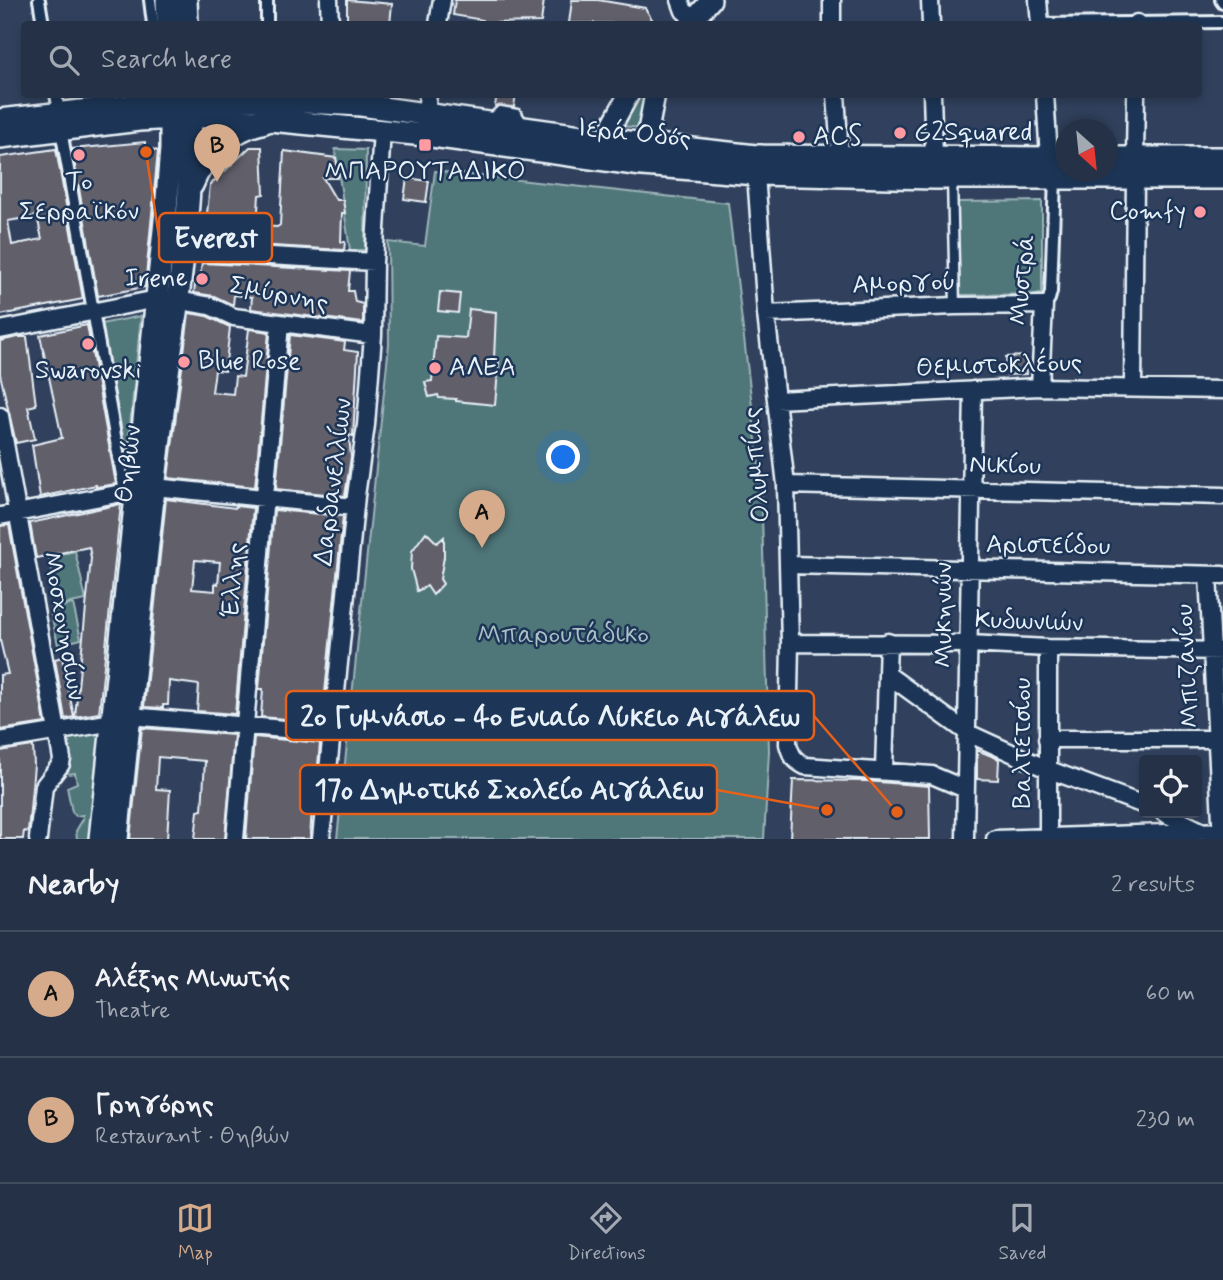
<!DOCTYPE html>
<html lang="en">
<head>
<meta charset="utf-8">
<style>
	body { margin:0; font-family:Mynerve,sans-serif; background:#2d394d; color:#f1f3f6 }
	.controls { position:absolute; right:21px; bottom:21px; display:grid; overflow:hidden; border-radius:7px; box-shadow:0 4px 10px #0003 }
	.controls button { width:63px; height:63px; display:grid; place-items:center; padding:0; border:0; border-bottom:2px solid #424c5f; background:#253146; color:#f1f3f6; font:35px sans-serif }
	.compass { position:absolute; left:1055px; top:119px; width:63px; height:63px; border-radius:50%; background:#253146; box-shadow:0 4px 10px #0003; rotate:153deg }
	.you { position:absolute; left:564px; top:458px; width:24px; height:24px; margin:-18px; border:5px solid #fff; border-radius:50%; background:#1a73e8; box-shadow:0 0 0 10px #1a73e833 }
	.badge { display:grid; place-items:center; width:46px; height:46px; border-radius:50%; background:#d6ab8b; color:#111; font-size:23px; font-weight:700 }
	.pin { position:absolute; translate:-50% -58px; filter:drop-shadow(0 2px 4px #0008) }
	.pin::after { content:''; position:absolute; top:37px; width:24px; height:21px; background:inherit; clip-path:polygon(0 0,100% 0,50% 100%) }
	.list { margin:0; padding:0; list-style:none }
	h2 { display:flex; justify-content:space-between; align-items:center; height:91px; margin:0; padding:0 28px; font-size:30px }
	h2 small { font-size:23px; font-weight:400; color:#a3a9b3 }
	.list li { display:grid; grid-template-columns:46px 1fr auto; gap:21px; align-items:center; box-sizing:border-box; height:126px; padding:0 28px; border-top:2px solid #424c5f }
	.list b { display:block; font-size:26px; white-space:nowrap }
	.list p { margin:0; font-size:23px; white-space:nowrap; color:#a3a9b3 }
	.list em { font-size:23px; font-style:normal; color:#a3a9b3 }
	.icon { flex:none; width:38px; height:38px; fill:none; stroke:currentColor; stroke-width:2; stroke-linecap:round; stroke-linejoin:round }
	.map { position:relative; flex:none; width:1223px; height:839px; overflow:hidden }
	.search { position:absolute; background:#253146; box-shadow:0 4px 10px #0003; left:21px; right:21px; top:21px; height:77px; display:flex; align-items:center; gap:18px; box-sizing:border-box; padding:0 24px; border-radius:7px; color:#a3a9b3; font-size:26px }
	.sheet { height:343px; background:#253146 }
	nav { display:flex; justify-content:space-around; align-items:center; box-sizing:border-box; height:98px; border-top:2px solid #424c5f; background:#253146; font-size:19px; color:#a3a9b3 }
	nav a { display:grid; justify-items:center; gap:4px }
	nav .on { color:#d6ab8b }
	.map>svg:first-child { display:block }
</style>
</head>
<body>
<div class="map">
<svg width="1223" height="839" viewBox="0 0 1223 839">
	<rect width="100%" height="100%" fill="#31415d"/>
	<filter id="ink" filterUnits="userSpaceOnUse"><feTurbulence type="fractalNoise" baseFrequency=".0143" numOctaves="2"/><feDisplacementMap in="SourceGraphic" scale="14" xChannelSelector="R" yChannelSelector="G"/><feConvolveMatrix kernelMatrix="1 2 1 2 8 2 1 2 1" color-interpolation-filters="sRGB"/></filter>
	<g filter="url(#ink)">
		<path fill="#4f7679" stroke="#9cb4b8" stroke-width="2" d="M641,95H649L642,128L621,126Z
			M335,149L366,150L365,250H350Z
			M435,171L728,203L761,482L769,751L764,839H337L389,344L388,242L425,246Z
			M1042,201V294L960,295L957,202Z
			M141,316L127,456L101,324Z
			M75,551L86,600L60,605L49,557Z
			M73,604L81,639L58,645L50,609Z
			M102,732L89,839H77L76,831L83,819V815L76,816L72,812L67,787L77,783L75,773L69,774L65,771L70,760L66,739Z"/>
		<path fill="#605e6b" stroke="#e8f1f8" stroke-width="2" fill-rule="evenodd" d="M347,0L392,4L390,24H347Z
			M455,0H544L541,22L483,23V20L453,15Z
			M572,0H598L645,8L655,24L569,23Z
			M497,94H516L514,107L495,106Z
			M145,142V147L158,151L145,287L98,296L72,149Z
			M250,147H262L264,194L259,195L257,226L277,227L280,225L284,151L336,158L339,175L337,178H323L336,200H343L345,213H342L341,242H345L344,250L204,242L210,185Z
			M56,149L83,299L0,315V157ZM37,216L42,239L12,245L8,221Z
			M407,178L429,181L426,202L404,199Z
			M202,263L350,271L348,291H353L355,302L363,304V323L251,309L252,297L234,295L233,305L214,296L194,293L195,285H199Z
			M440,292L460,294L458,313L438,311Z
			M469,309L496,312L494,359L499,360L495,405L456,401V399L439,398L438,395L429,397L425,382L432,381L436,336L466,338Z
			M189,313L207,316L230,327L225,371L215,370L212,392L233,394L235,376L243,377L249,329L269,332L255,487L168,478Z
			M87,325L116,484L96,487V485L40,497L32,445L62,438L40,335Z
			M290,335L345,342L344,350L358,352L353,436L349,435L351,457L345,496L276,489Z
			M18,337H27L36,405L28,407L35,439L16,443L0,374V341Z
			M1025,356L1026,374L1007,375L1006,357Z
			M166,499L235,508L236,506L253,508L235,714L197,711L199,685L169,681L168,705H163V708L144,707ZM195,560L220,562L218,584L215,583V591L192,589Z
			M121,504L99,713L75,717L91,558L89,547L36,558L30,523Z
			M274,510L343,516L322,722L261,717L263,689H259Z
			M9,525L45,723L0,730V675L8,674L0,640V526Z
			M426,532L437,543L444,537V557L440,579L443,584L433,595L427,586L417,591L411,569L412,551Z
			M62,657L74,717L65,719L55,659Z
			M142,728L234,735L225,839H195L198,811L202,810L205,761L158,757L156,789L170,790L167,839H130Z
			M254,737L320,743L317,777H314L310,839H246Z
			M33,746L34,765L28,832L24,831L23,839H0V751Z
			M977,750L999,759L998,780L977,779Z
			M793,780L866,781L929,786L930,839H790Z"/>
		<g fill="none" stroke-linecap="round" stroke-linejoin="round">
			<g stroke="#e8f1f8" stroke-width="13">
				<path id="service" d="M491,119L500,111L517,114L524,125
					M952,179L955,306"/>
			</g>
			<g stroke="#e8f1f8" stroke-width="16">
				<path id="pedestrian" d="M39,0L43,24
					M150,0L153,24
					M1221,0L1223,3
					M267,24V0
					M1037,24L1223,22
					M56,94L59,112
					M98,94L99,109
					M61,130L125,492
					M1044,305L1049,299L1051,292L1055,178"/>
			</g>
			<g stroke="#e8f1f8" stroke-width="21">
				<path id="minor" d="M329,0L330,24
					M680,0L684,11L695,19
					M832,0V24
					M930,0L931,24
					M1038,0L1040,24
					M438,24L442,0
					M1137,24V23
					M836,94L840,156
					M932,94L934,156
					M1045,94L1049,158
					M426,113L428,94
					M1135,157L1136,94
					M756,174L766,314L786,485L790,643L788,744C791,756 795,761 805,766L932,775L965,789
					M183,251L374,262
					M176,300L210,306L234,317L373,335
					M766,314L955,306L1044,305L1040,387
					M0,330L157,299
					M1133,387L1135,178
					M776,400L1040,387L1223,390
					M0,416L62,759L61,764L44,786L38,839
					M786,485L1223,496
					M154,487L354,507
					M0,516L138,490
					M788,565L1223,575
					M1208,575L1222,839
					M790,643L969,644L1048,648L1223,651
					M1048,648V839
					M888,675L968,733L1047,769L1144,805
					M130,716L331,733
					M1047,739H1223
					M0,741L113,722
					M884,770L888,642
					M1164,813L1201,831
					M235,839L280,324
					M321,839L356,496L366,425L373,335L374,262L382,130
					M965,839L973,390
					M995,839L1223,831"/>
			</g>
			<g stroke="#e8f1f8" stroke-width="24">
				<path id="tertiary" d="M690,24L711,0
					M608,155L613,123L629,94
					M643,157L655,94"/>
			</g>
			<g stroke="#e8f1f8" stroke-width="26">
				<path id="secondary" d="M167,0L168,24
					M186,0L187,24
					M0,120L171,101L266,100L361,105L610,140L756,156L1066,158
					M0,137L139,120L191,117H240L425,135L642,165L756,174L935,178H1223
					M1108,158H1223
					M192,185C204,154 232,129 265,122
					M100,839L166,211L171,149V107
					M117,839C132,700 145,560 162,421C174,316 195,209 190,103"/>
			</g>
			<use href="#service" stroke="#1d3557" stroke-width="8"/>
			<use href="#pedestrian" stroke="#1d3557" stroke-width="10"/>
			<use href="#minor" stroke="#1d3557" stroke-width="16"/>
			<use href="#tertiary" stroke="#1d3557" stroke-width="19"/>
			<use href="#secondary" stroke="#1d3557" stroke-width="21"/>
		</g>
	</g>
	<g fill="#ff9aa2" stroke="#1d3557" stroke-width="2.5">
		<circle cx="900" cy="133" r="7"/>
		<circle cx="799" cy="137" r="7"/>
		<rect x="418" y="138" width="14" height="14" rx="3.5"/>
		<circle cx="79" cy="155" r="7"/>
		<circle cx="1200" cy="212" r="7"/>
		<circle cx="202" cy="279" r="7"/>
		<circle cx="88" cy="344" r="7"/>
		<circle cx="184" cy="362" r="7"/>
		<circle cx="435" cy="368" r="7"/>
	</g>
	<g text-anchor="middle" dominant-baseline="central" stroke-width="5" stroke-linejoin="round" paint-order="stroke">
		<g font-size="26" fill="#e8f1f8" stroke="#1d3557" text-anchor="start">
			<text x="914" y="133">G2Squared</text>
			<text x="813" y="137">ACS</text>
			<text x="425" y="172" text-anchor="middle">ΜΠΑΡΟΥΤΑΔΙΚΟ</text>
			<text x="79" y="182" text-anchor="middle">Το<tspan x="79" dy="30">Σερραϊκόν</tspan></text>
			<text x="1186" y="212" text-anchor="end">Comfy</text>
			<text x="188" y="279" text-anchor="end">Irene</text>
			<text x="198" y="362">Blue Rose</text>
			<text x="449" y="368">ΑΛΕΑ</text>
			<text x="88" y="371" text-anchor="middle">Swarovski</text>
		</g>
		<g font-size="26" fill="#e8f1f8" stroke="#1d3557">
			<text transform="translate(634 134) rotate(6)">Ιερά Οδός</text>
			<text transform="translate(1023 280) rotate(-85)">Μυστρά</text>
			<text transform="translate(904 284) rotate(-2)">Αμοργού</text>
			<text transform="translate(279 295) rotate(11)">Σμύρνης</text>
			<text transform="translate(999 366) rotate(-2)">Θεμιστοκλέους</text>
			<text transform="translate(129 464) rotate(-83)">Θηβών</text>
			<text transform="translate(757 465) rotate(-95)">Ολυμπίας</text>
			<text transform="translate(1005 466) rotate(2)">Νικίου</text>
			<text transform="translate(334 482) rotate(-83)">Δαρδανελλίων</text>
			<text transform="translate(1048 546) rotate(1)">Αριστείδου</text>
			<text transform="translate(234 580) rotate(-85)">Έλλης</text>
			<text transform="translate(944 615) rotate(-90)">Μυκηνών</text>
			<text transform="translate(1029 622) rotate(2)">Κυδωνιών</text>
			<text transform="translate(63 626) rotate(80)">Μοσχονησίων</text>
			<text transform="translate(1188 666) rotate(-93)">Μπιζανίου</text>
			<text transform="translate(1023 743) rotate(-90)">Βαλτετσίου</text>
		</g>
		<g font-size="26" fill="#abc0c5" stroke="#1d3557">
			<text x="563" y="635">Μπαρουτάδικο</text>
		</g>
	</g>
	<path fill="none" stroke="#e86118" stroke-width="2.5" d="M146 152L159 237M897 812L814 716M827 810L717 790"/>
	<g fill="#e86118" stroke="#1d3557" stroke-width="2.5">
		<circle cx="146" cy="152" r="7"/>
		<circle cx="897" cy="812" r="7"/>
		<circle cx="827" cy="810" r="7"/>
	</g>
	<g fill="#1d3557" stroke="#e86118" stroke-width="2.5">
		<rect x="159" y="213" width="113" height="49" rx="7"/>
		<rect x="286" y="691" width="528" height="49" rx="7"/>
		<rect x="300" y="765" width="417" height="49" rx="7"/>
	</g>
	<g font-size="28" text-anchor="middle" font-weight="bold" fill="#e8f1f8">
		<text x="216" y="247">Everest</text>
		<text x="550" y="726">2ο Γυμνάσιο - 4ο Ενιαίο Λύκειο Αιγάλεω</text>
		<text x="509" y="799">17o Δημοτικό Σχολείο Αιγάλεω</text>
	</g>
</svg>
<div class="controls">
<button><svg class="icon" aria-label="locate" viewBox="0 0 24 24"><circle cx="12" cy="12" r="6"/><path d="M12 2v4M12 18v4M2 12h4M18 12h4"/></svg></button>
</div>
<svg class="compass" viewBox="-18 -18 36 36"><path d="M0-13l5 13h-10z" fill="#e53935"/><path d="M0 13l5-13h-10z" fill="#a3a9b3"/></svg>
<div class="you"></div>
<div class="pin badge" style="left:482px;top:548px">A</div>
<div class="pin badge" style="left:217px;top:182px">B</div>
<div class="search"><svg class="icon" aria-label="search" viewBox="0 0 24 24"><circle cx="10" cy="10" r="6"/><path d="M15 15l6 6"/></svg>Search here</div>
</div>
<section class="sheet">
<h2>Nearby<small>2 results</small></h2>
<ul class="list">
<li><span class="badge">A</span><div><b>Αλέξης Μινωτής</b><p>Theatre</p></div><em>60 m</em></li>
<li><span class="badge">B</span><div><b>Γρηγόρης</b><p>Restaurant · Θηβών</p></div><em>230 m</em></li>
</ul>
</section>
<nav>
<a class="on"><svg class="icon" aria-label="map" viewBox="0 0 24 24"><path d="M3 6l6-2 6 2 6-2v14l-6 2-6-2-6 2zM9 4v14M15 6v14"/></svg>Map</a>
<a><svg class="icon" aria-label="directions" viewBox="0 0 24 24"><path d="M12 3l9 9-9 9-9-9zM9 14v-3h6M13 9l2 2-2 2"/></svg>Directions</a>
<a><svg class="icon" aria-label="saved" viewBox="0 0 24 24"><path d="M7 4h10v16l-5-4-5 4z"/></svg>Saved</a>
</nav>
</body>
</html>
